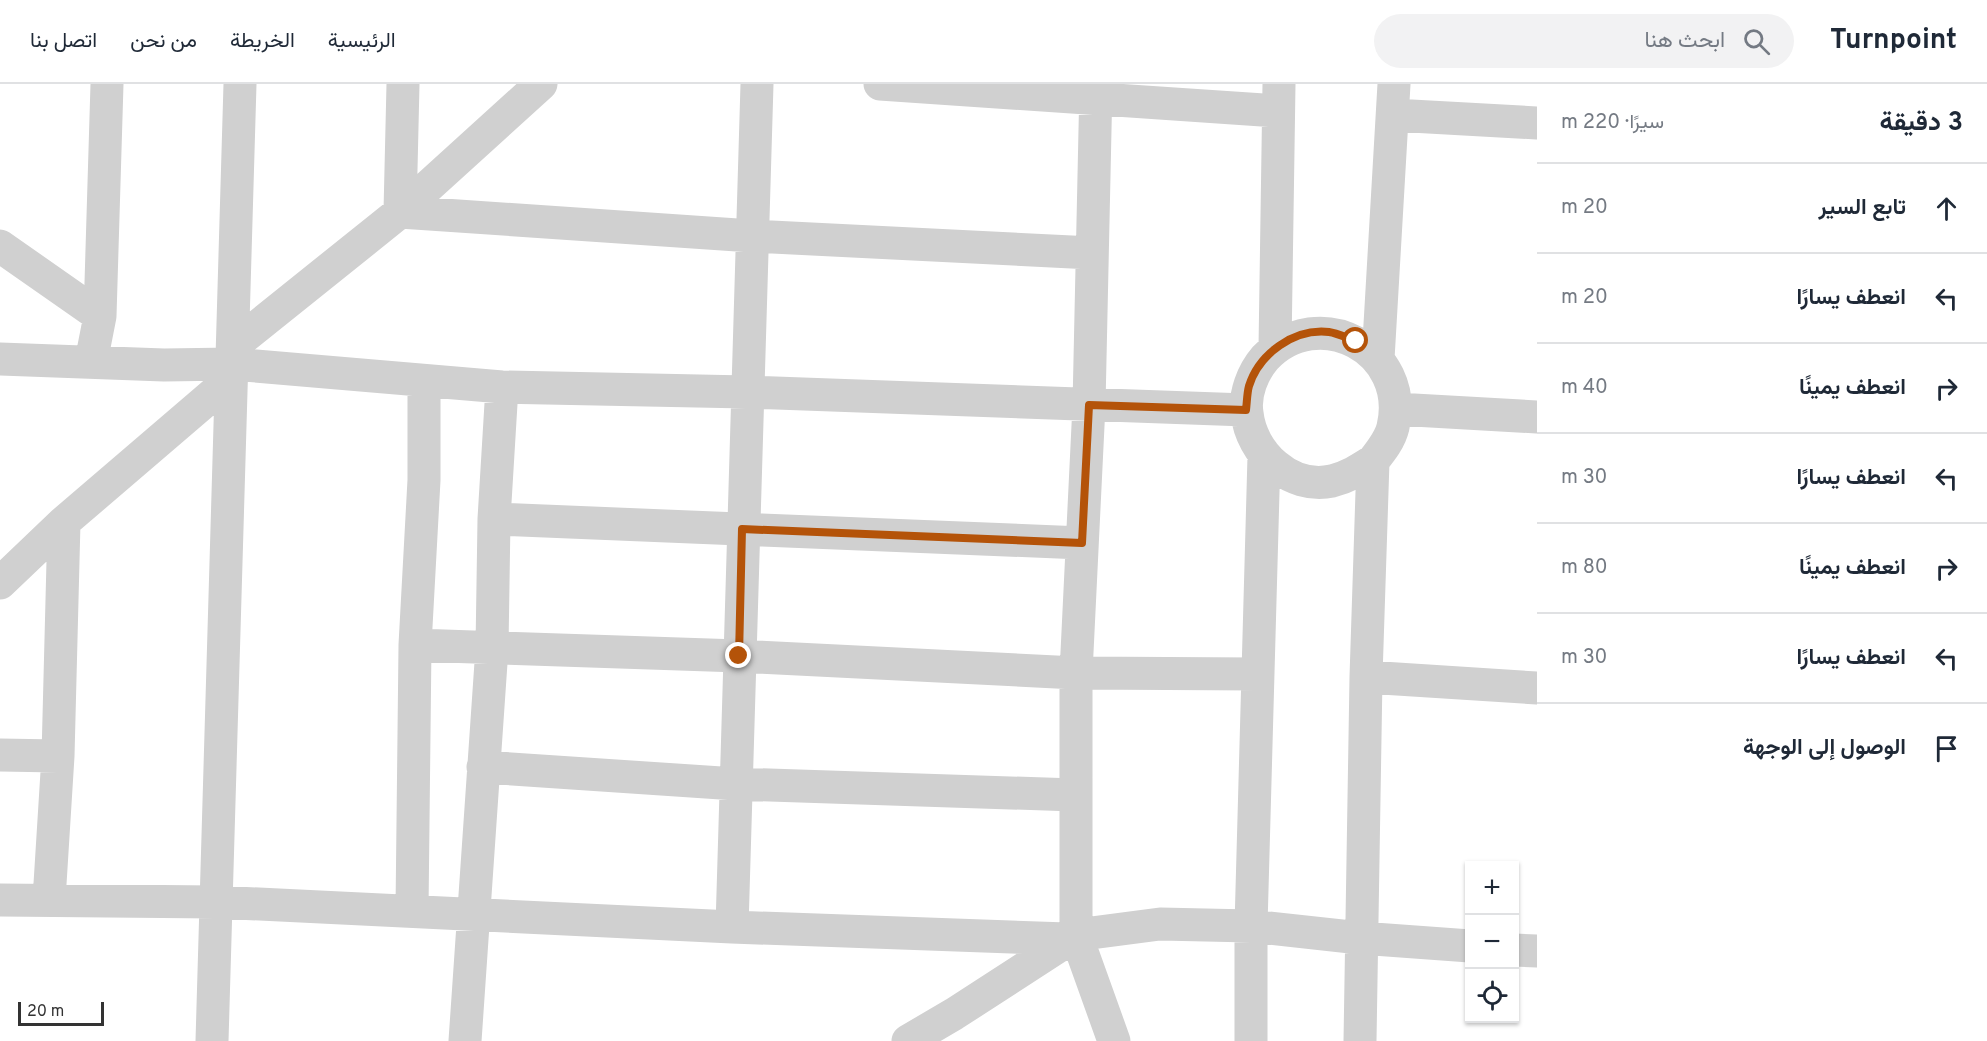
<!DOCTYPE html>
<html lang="ar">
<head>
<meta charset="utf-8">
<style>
	body { margin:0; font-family:Overpass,Vazirmatn,sans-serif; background:#f2f2f3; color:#1f2937; direction:rtl }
	.controls { position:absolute; right:18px; bottom:18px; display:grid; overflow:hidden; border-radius:0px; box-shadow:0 2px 4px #0004 }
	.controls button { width:54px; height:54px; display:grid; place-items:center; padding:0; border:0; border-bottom:2px solid #e0e1e3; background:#fff; color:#1f2937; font:30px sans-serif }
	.scale { position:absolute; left:18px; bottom:15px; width:86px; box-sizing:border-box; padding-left:6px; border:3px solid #333; border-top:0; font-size:16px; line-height:21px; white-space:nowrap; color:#333; -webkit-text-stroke:4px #fff; paint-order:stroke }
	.stop { position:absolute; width:18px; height:18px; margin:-14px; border:4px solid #b45309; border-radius:50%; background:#fff }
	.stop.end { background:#b45309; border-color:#fff; box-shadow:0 2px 6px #0008 }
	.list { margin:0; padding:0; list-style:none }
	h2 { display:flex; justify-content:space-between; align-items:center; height:78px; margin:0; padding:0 24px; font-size:26px }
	h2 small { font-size:20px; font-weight:400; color:#747a83 }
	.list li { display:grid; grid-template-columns:39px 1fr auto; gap:18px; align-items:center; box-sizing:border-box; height:90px; padding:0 24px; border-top:2px solid #e0e1e3 }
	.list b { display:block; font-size:22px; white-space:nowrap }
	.list em { font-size:20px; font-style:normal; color:#747a83 }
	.icon { flex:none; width:33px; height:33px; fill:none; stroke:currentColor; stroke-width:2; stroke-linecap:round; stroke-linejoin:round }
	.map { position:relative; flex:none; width:1537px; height:957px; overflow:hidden; direction:ltr }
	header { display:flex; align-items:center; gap:36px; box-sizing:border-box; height:84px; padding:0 30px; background:#fff; border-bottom:2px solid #e0e1e3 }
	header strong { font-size:28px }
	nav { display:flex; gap:33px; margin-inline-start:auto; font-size:21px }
	.search { width:420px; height:54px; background:#f2f2f3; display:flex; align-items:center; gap:15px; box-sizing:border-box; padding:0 21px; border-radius:33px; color:#747a83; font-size:22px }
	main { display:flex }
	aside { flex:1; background:#fff }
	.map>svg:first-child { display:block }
</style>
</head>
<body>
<header>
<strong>Turnpoint</strong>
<div class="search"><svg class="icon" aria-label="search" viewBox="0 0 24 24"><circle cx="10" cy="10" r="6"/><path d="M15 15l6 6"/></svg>ابحث هنا</div>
<nav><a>الرئيسية</a><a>الخريطة</a><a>من نحن</a><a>اتصل بنا</a></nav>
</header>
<main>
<aside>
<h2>3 دقيقة<small>سيرًا · 220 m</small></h2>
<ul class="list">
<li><svg class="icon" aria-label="ahead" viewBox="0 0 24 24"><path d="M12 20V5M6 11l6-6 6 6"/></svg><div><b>تابع السير</b></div><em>20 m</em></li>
<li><svg class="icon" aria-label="left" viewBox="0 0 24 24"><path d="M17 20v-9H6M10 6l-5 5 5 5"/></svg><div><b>انعطف يسارًا</b></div><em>20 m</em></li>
<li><svg class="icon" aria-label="right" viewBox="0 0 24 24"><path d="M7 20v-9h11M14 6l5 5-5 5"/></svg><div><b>انعطف يمينًا</b></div><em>40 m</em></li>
<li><svg class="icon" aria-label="left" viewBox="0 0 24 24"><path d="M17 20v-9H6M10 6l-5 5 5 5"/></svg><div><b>انعطف يسارًا</b></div><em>30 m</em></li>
<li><svg class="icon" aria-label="right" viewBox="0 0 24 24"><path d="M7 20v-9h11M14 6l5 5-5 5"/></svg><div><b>انعطف يمينًا</b></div><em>80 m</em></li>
<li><svg class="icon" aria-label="left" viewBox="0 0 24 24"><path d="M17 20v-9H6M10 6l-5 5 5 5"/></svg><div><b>انعطف يسارًا</b></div><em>30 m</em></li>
<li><svg class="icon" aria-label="arrive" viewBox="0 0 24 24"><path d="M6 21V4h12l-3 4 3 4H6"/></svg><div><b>الوصول إلى الوجهة</b></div></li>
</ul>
</aside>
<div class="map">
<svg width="1537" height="957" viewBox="0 0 1537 957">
	<rect width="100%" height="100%" fill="#fff"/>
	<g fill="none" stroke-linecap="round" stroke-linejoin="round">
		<path stroke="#d0d0d0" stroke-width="33" d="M403,0L400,128L752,152L1092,169
			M880,0L1277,27
			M1096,0L1089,321L1076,589V851L1114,957
			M1393,31L1537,39
			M0,162L100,232
			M233,262L400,128L541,0
			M1275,264L1279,0
			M0,275L164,281L232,280L502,303L747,308L1246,326
			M1378,275L1394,0
			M91,278L100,232L107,0
			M424,298V396L415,561L739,572L1076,589L1258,590
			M1396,325L1537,333
			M494,435L1082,459
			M0,499L64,438L232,294
			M1366,593L1537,604
			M0,671L58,672
			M483,683L736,700L1075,711
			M0,816L216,818L732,843L1067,855
			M49,816L58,672L64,438
			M412,827L415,561
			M732,843L757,0
			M1514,866L1537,867
			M212,957L240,0
			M465,957L492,564L494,435L502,303
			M908,957L954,930L1076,851L1160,840L1251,842L1360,854L1470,862
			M1251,957V842L1264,372
			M1360,957L1366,593L1373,377C1381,367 1390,356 1393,343C1411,266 1318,217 1265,274C1253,288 1244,310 1247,329C1251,369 1290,406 1332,397C1348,393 1359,386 1373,377"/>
	</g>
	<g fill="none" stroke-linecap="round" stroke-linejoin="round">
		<path stroke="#b45309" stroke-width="8" d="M739,572L742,445L1082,459L1089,321L1246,326C1247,318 1247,309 1249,302C1259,270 1294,244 1329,248C1337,249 1347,254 1356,257"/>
	</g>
</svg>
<div class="controls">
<button>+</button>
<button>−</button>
<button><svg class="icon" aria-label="locate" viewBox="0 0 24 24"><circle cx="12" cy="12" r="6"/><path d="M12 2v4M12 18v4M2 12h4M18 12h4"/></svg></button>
</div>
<div class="scale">20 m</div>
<div class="stop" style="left:1356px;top:257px"></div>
<div class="stop end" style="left:739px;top:572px"></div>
</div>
</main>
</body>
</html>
